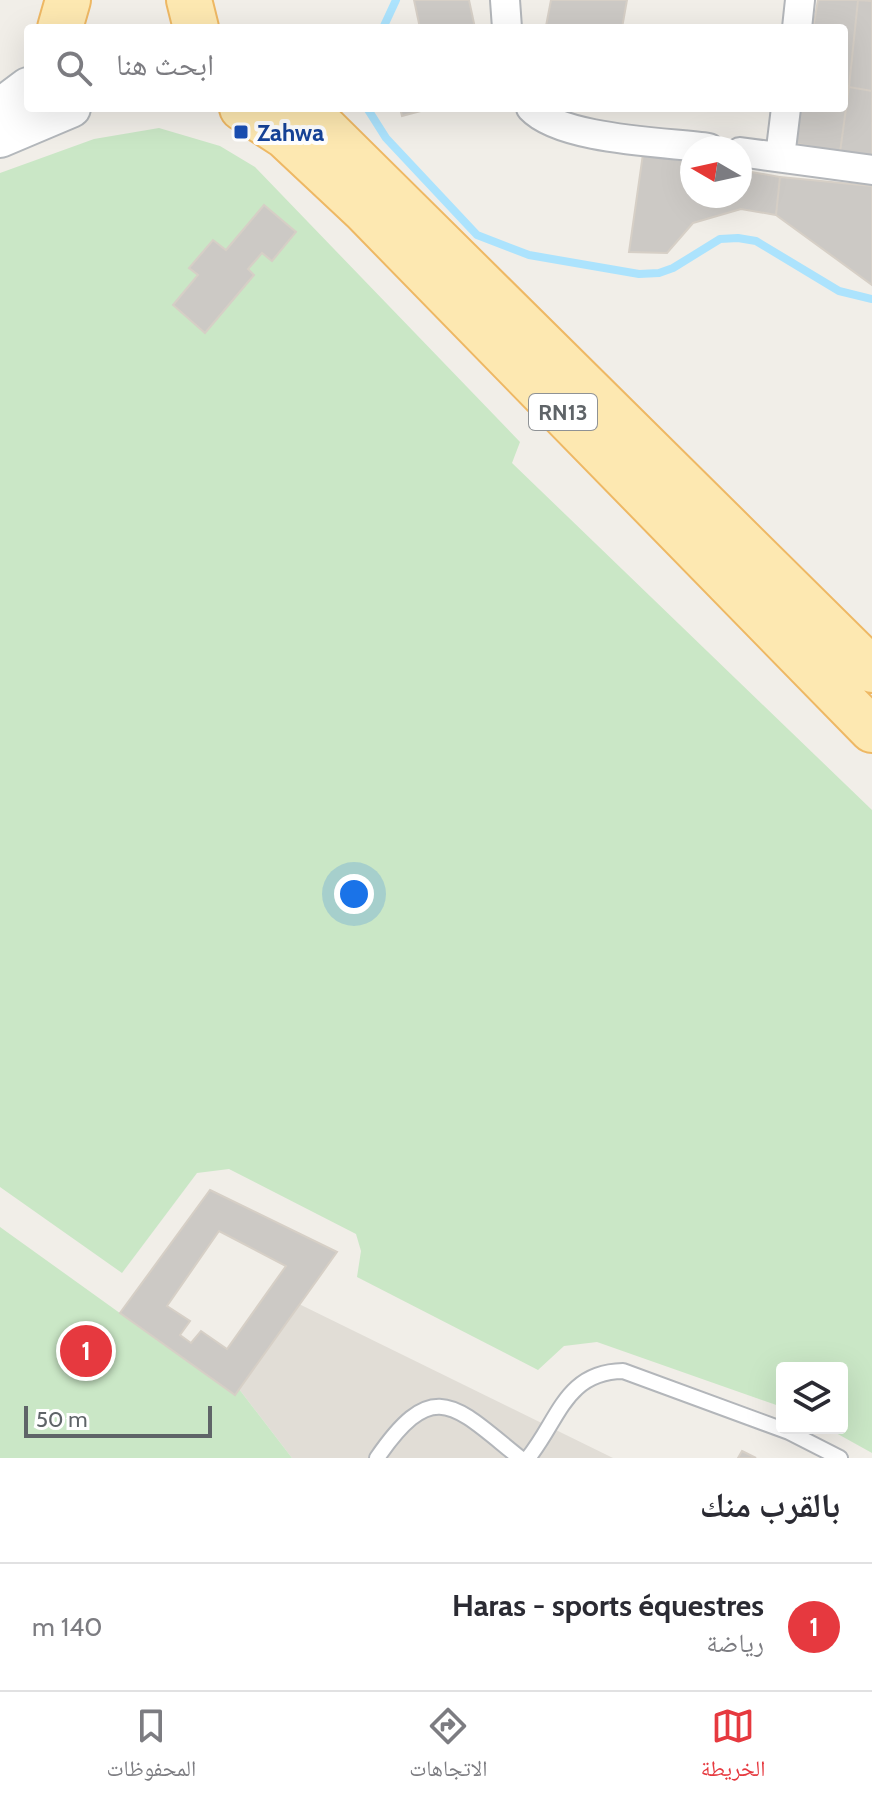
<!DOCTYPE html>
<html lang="ar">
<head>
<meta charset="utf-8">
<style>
	body { margin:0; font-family:Cabin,"Noto Naskh Arabic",sans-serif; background:#f7f7f7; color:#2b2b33; direction:rtl }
	.controls { position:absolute; right:24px; bottom:24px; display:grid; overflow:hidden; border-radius:8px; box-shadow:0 8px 32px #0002 }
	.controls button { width:72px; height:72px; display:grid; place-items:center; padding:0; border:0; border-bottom:2px solid #e1e1e2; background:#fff; color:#2b2b33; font:40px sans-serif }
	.compass { position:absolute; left:680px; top:136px; width:72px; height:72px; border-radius:50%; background:#fff; box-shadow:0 8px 32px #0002; rotate:279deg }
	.scale { position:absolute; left:24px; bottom:20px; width:188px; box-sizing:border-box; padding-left:8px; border:4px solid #5f6468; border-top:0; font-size:22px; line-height:28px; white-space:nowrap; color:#5f6468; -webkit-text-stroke:6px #fff; paint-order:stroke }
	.you { position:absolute; left:354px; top:894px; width:28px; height:28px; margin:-20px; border:6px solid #fff; border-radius:50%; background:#1a73e8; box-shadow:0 0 0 12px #1a73e833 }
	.badge { display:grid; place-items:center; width:52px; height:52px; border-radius:50%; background:#e6393f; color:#fff; font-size:26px; font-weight:700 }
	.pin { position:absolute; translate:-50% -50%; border:4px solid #fff; box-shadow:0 2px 8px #0006 }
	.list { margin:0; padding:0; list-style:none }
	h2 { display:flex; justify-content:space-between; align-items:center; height:104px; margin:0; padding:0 32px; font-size:34px }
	h2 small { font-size:26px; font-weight:400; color:#7c7c81 }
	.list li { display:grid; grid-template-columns:52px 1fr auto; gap:24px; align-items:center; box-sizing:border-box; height:128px; padding:0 32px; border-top:2px solid #e1e1e2 }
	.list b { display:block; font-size:30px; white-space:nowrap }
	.list p { margin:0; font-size:26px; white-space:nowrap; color:#7c7c81 }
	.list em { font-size:26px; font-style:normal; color:#7c7c81 }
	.icon { flex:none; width:44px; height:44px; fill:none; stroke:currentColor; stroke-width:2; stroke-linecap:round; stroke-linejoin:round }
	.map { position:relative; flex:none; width:872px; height:1458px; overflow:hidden; direction:ltr }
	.search { position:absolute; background:#fff; box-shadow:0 8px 32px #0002; left:24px; right:24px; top:24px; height:88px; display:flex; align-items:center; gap:20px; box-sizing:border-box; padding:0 28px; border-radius:8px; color:#7c7c81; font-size:30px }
	.sheet { height:232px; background:#fff }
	nav { display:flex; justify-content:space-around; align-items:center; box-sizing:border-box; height:112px; border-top:2px solid #e1e1e2; background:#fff; font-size:22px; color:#7c7c81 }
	nav a { display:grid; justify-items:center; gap:4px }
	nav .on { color:#e6393f }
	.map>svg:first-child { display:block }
</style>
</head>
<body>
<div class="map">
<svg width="872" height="1458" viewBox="0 0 872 1458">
	<rect width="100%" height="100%" fill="#f1eee8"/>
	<path fill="#e1ddd6" d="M299,1304L613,1458H292L239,1389Z"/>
	<path fill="#cae7c6" d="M159,128L220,146L255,167L520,442L512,463L872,810V1453L827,1428H842V1368H782V1407L597,1342L564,1346L538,1370L357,1277L361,1251L356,1234L229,1169L197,1173L122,1273L0,1187V173L94,139Z
		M0,1227L234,1395L239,1389L292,1458H0Z"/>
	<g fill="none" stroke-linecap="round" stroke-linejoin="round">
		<path stroke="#ace3fd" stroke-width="8" d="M383,28L396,0
			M367,108L386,138L477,235L529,255L639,274L659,273L673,268L720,239L738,238L756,241L839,291L872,299"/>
	</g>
	<path fill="#ccc9c5" stroke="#d6cfc6" stroke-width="2" fill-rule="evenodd" d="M414,0H469L475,28H420Z
		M551,0H627L622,28L546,26Z
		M818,0H858L849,87L844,86V28H813Z
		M858,0L872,1V91L849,87Z
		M844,86L849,87L840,152L793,143L799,108H844Z
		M849,87L872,91V157L840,152Z
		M400,108H432L402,116Z
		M643,154L692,162V196H740V170L780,177L776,215L741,209L693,223L667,253L629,252Z
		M780,177L872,186V285L776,215Z
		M264,205L296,232L272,261L262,253L248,269L254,275L205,333L173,305L198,275L189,268L213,240L226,250Z
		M210,1190L337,1252L235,1395L120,1313ZM219,1231L286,1266L227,1349L201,1331L191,1343L180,1335L190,1321L167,1306Z
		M742,1451L756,1458H738Z"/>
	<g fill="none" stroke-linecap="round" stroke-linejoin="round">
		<g stroke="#b3b6ba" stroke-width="18">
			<path id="service" d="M377,1458C434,1375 455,1406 520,1458
				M528,1458C559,1420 565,1372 623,1371L789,1432L840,1458"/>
		</g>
		<g stroke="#b3b6ba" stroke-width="32">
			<path id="minor" d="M505,0L507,28
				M797,28L800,0
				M531,108C561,140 665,142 709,148
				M740,152L872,170
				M780,157L786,108"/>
		</g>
		<g stroke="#b4b8bc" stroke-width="42">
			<path id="secondary" d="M0,108L28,87
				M0,138L71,108"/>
		</g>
		<g stroke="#eeb864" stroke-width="48">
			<path id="primary" d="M189,0L196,28
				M60,28L68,0
				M242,108L285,136L364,210L872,730
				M304,108L872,670"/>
		</g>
		<use href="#service" stroke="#fff" stroke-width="14"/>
		<use href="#minor" stroke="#fff" stroke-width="28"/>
		<use href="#secondary" stroke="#fff" stroke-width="38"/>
		<use href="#primary" stroke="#fde8b1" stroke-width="44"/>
	</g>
	<rect fill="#1a4fb4" stroke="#fff" stroke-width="3" x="233" y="124" width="16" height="16" rx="4"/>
	<g text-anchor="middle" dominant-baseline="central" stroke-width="8" stroke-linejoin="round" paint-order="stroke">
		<rect fill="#fff" stroke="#8f9295" stroke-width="2" x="529" y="394" width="68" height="36" rx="6"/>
		<g font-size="22" font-weight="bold" fill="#5f6468">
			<text x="563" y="412">RN13</text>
		</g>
		<g font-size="24" font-weight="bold" fill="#164399" stroke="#fff" text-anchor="start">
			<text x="257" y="132">Zahwa</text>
		</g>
	</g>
</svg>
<div class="controls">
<button><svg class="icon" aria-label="layers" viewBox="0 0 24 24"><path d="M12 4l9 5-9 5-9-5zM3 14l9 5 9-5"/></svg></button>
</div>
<svg class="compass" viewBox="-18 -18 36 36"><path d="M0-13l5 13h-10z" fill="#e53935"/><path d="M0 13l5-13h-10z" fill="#7c7c81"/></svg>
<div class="scale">50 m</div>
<div class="you"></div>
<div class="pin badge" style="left:86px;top:1351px">1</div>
<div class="search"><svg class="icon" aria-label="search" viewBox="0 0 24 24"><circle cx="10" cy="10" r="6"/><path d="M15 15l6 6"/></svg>ابحث هنا</div>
</div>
<section class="sheet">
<h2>بالقرب منك<small></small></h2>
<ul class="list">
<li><span class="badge">1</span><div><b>Haras - sports équestres</b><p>رياضة</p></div><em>140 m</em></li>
</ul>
</section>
<nav>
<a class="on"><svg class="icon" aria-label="map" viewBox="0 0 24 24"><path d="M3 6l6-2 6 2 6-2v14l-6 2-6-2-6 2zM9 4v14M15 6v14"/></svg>الخريطة</a>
<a><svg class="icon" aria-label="directions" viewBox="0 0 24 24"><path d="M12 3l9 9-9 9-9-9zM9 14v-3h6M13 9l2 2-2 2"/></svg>الاتجاهات</a>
<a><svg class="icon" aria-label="saved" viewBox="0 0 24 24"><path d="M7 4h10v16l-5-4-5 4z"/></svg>المحفوظات</a>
</nav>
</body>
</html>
